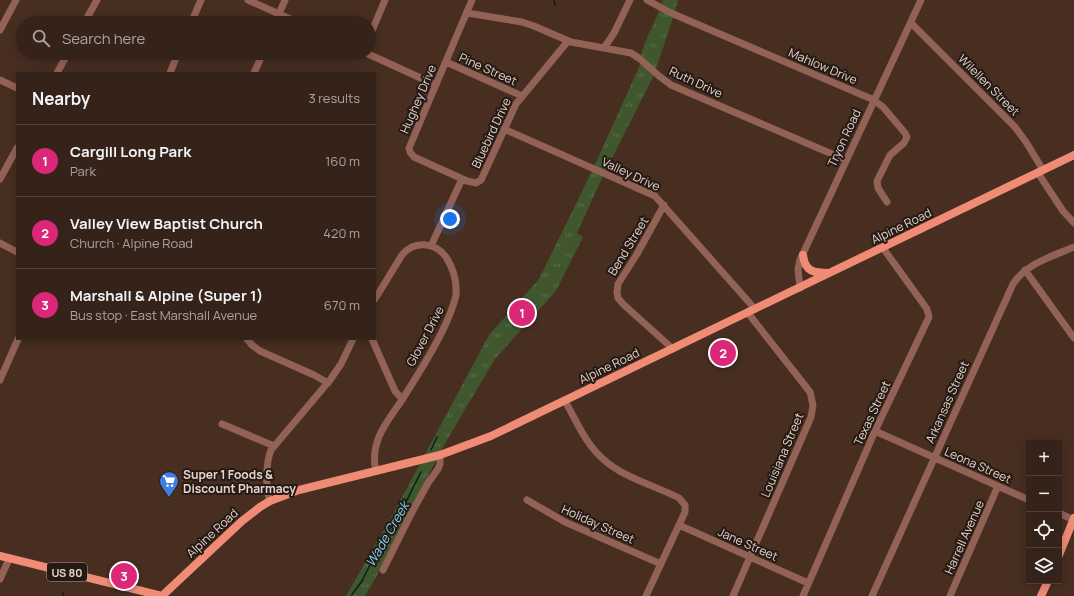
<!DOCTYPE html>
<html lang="en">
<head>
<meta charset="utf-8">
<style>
	body { margin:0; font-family:Manrope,sans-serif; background:#402f26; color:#f1f3f6 }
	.controls { position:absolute; right:12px; bottom:12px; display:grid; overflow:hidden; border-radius:0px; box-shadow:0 2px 10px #0003 }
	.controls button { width:36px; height:36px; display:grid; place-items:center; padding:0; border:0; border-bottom:1px solid #4f3f38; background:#352219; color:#f1f3f6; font:20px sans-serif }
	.you { position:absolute; left:450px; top:219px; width:14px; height:14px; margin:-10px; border:3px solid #fff; border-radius:50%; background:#1a73e8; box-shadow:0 0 0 6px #1a73e833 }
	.badge { display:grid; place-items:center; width:26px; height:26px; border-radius:50%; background:#db2777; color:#fff; font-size:13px; font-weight:700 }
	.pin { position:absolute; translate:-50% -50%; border:2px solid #fff; box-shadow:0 1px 4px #0006 }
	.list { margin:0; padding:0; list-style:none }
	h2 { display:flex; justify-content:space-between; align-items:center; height:52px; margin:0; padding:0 16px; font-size:17px }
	h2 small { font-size:13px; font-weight:400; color:#aaa4a2 }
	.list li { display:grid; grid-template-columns:26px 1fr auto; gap:12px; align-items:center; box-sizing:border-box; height:72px; padding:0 16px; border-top:1px solid #4f3f38 }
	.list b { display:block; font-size:15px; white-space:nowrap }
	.list p { margin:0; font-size:13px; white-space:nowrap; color:#aaa4a2 }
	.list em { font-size:13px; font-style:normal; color:#aaa4a2 }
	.icon { flex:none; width:22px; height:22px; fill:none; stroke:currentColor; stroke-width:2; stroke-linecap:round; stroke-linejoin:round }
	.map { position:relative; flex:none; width:1074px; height:596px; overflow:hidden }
	.search { position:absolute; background:#352219; box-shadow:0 2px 10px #0003; left:16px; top:16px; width:360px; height:44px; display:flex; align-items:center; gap:10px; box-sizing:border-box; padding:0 14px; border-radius:22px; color:#aaa4a2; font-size:15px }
	.panel { position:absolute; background:#352219; box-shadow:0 2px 10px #0003; left:16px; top:72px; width:360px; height:268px; border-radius:0px }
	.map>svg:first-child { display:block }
</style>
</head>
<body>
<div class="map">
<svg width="1074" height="596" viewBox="0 0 1074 596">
	<defs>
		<pattern id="grass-tufts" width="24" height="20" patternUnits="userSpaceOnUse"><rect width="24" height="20" fill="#40572d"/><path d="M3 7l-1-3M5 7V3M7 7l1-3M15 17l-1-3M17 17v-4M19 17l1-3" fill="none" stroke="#5b6e4a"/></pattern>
	</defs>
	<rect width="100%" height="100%" fill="#472e21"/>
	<path fill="url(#grass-tufts)" d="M663,0H678L673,18L654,75L603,176L577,233L583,237L556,291L495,359L444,445L376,577L365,596H346L393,514L489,335L539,279L592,171L640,65C641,42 657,22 663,0Z"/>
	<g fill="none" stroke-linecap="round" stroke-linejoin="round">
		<path stroke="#041f27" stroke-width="1.5" d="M554,0L555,5
			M431,450L437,437
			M63,593V596
			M351,596L362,581L384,537L400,514L421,472"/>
		<path stroke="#936257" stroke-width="7" d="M248,0L299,23
			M472,0L409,148L410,152L414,157L467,181L476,183L481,180L516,104L568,41
			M647,0L671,13L874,100L883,107L905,133L907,137L904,143L890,155L877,181L878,188L887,202
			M467,13L522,22L534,26L571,42L631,53L640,59L659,76L671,85L846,160
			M84,23L97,0
			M191,23L201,0
			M275,23L285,0
			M911,23L1015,127L1026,142L1043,170
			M0,30L16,0
			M369,38L385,0
			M604,48L614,33L630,0
			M366,53L436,85
			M446,62L522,96
			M57,73L68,53
			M170,73L178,53
			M254,73L263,53
			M0,80L17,88
			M504,129L655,196L755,309
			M1038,173L1063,211L1074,223
			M0,179L17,148
			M664,205L637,254L618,284L617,292L618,298L623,304L673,349
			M0,243L17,252
			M431,246L462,179
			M1025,270L1074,338
			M800,288L798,269L800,260L921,0
			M375,299L402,255C414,240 435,242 446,257C453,268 457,282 456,295C454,304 451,312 447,321C435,349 418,374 402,400C387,422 369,442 376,471
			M247,339L252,345L260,351L314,375L328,383
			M372,339L395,391L402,399
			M0,380L18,339
			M565,401C576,420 585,443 602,458C623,478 654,485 679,498L685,505V512L646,596
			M222,424L274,446
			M875,431L1029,500
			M527,500L565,522L661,564
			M270,501C265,489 266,462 271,450L330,380L341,364L353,339
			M1059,513L1074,520
			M679,525L808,583
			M383,570L411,514L428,483L438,469L440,464V455
			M0,579L9,559
			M733,596L811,417L813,405L810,392L748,313
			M803,596L875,431L929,317L927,309L883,248
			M872,596L1013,284C1027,263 1053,256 1074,247
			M950,596L998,486"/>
		<path stroke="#f08c76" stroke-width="8" d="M803,255C805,272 814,273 829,273
			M1059,555L1074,518
			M0,556L162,596
			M162,596L242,521L260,507L270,501L299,490L440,455L491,436L1074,155
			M1041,596L1048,581"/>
	</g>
	<defs>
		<g id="supermarket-pin" transform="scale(1)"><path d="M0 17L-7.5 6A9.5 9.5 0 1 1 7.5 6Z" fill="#3f7fe0" stroke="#251914"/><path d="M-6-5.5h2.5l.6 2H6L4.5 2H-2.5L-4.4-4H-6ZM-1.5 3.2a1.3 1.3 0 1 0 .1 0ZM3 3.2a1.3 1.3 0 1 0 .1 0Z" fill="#fff"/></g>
	</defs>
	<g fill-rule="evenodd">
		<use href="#supermarket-pin" x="169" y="481"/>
	</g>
	<g text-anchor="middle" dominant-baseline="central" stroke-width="4" stroke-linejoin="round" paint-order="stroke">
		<rect fill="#251914" stroke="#ab9c94" stroke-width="1" x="47" y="563" width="40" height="18" rx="3"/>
		<g font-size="11" font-weight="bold" fill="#e4d4cb">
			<text x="67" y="572">US 80</text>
		</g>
		<g font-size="12" fill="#e4d4cb" stroke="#251914">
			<text transform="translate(823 66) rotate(23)">Mahlow Drive</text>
			<text transform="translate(488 69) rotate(24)">Pine Street</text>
			<text transform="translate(696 82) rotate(25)">Ruth Drive</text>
			<text transform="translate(989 85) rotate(45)">Wilellen Street</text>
			<text transform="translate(418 99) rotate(-67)">Hughey Drive</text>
			<text transform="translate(491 133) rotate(-65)">Bluebird Drive</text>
			<text transform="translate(844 138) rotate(-65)">Tryon Road</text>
			<text transform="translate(631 174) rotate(25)">Valley Drive</text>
			<text transform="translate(901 226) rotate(-26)">Alpine Road</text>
			<text transform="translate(628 246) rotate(-59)">Bend Street</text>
			<text transform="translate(425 336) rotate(-62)">Glover Drive</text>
			<text transform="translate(609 366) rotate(-26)">Alpine Road</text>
			<text transform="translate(947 402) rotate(-66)">Arkansas Street</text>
			<text transform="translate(872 413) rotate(-65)">Texas Street</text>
			<text transform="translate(782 455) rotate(-67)">Louisiana Street</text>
			<text transform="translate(978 465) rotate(24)">Leona Street</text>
			<text transform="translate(598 524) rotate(24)">Holiday Street</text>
			<text transform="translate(212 533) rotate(-43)">Alpine Road</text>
			<text transform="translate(964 537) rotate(-66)">Harrell Avenue</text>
			<text transform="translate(748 544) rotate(24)">Jane Street</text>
		</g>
		<g font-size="12" font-weight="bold" fill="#e4d4cb" stroke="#251914" text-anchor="start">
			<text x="183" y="474">Super 1 Foods &amp;<tspan x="183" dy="14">Discount Pharmacy</tspan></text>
		</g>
		<g font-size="13" font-style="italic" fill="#7dd6f4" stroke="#251914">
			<text transform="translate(387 534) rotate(-60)">Wade Creek</text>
		</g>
	</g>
</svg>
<div class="controls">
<button>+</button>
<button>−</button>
<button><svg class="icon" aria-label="locate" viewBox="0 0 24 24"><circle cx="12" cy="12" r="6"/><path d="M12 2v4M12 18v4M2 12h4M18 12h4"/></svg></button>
<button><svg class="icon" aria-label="layers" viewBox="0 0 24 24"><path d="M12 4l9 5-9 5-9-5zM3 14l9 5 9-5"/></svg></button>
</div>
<div class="you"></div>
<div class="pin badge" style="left:522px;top:313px">1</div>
<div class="pin badge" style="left:723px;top:353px">2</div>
<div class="pin badge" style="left:124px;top:576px">3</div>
<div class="search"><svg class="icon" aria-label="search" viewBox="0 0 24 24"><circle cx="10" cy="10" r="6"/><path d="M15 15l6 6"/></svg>Search here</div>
<section class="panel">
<h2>Nearby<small>3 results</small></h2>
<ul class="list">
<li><span class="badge">1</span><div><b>Cargill Long Park</b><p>Park</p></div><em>160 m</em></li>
<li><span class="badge">2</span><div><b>Valley View Baptist Church</b><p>Church · Alpine Road</p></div><em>420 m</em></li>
<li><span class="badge">3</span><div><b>Marshall &amp; Alpine (Super 1)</b><p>Bus stop · East Marshall Avenue</p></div><em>670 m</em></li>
</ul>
</section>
</div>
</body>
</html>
